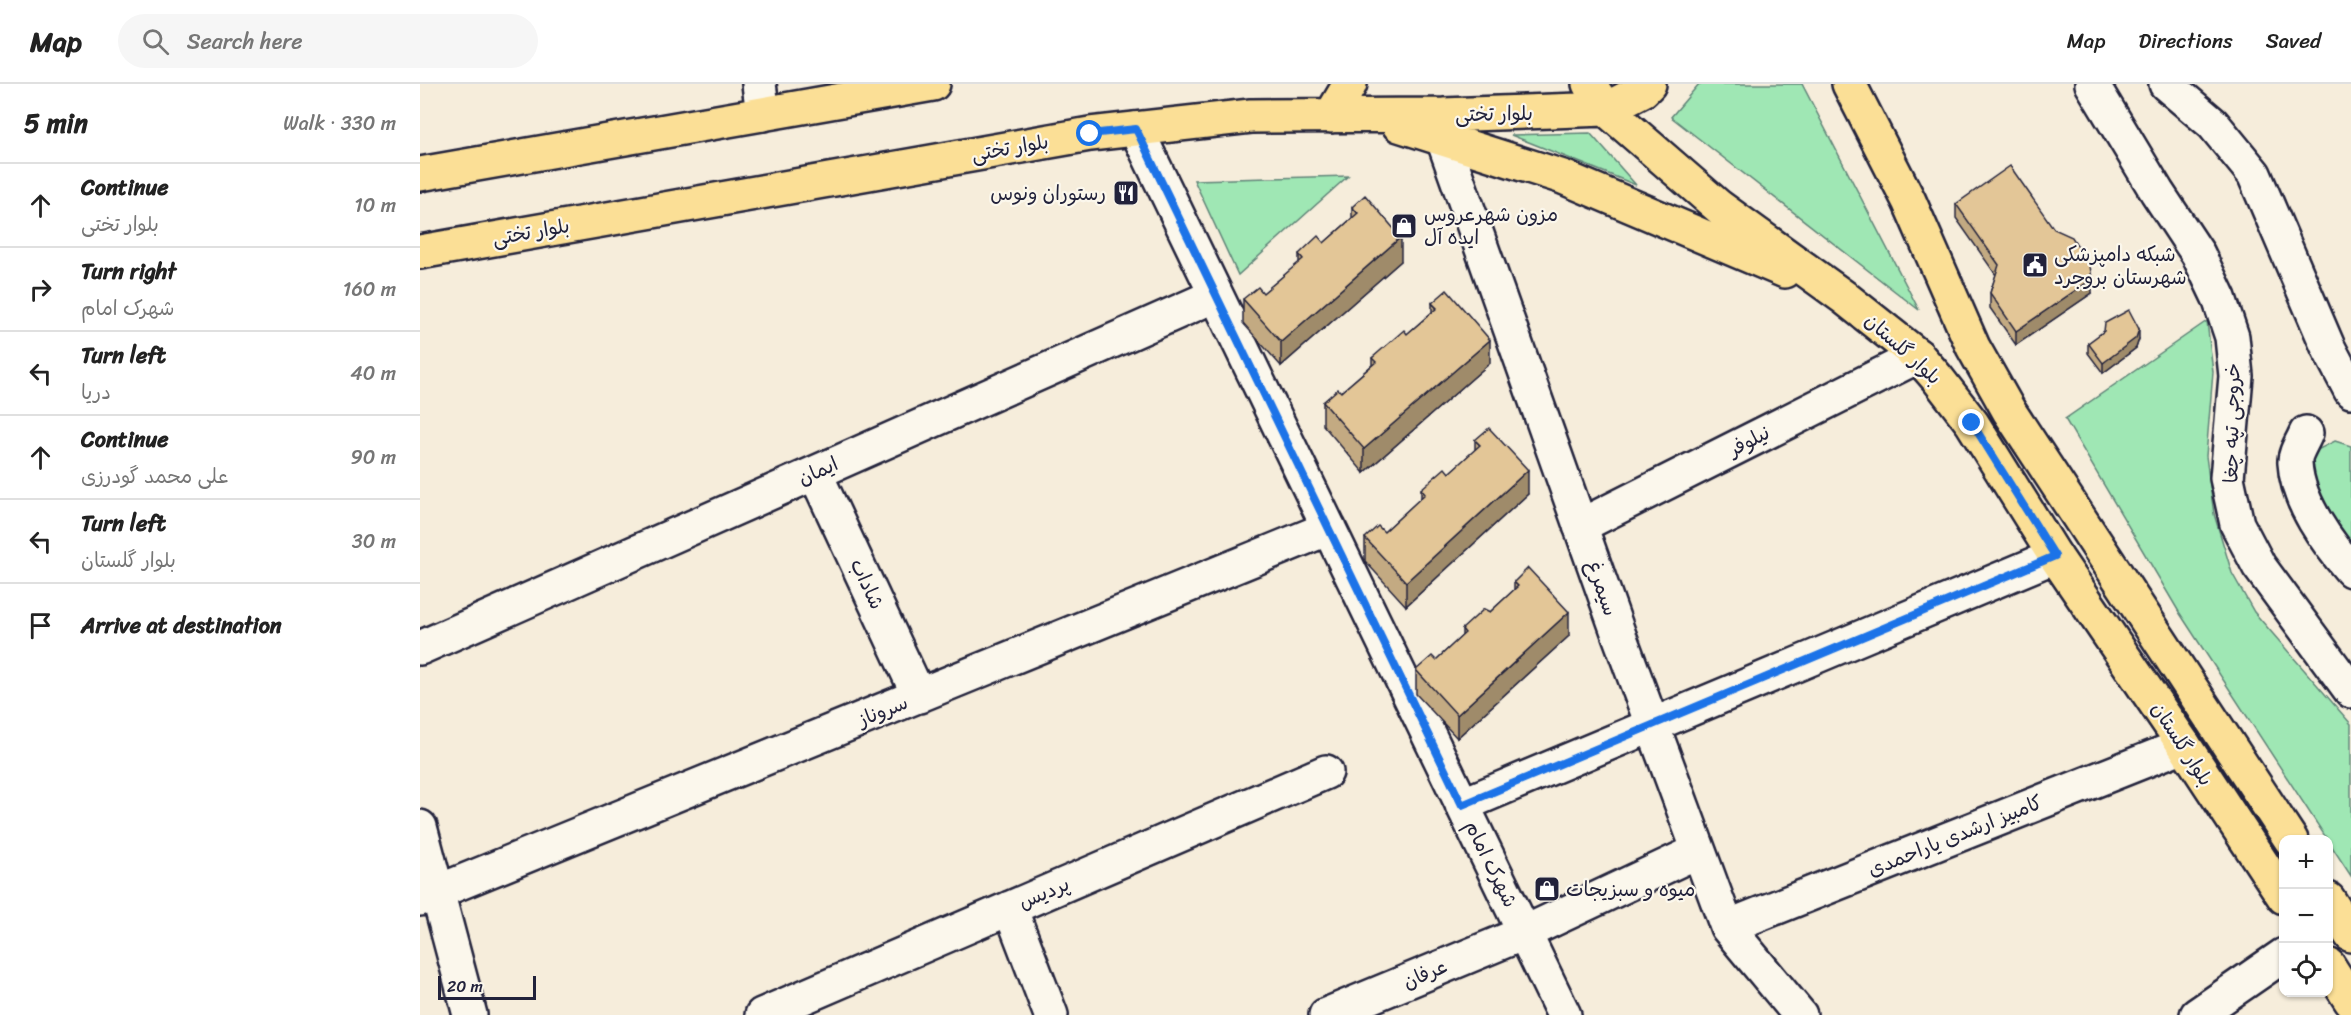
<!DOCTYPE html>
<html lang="en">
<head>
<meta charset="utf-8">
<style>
	body { margin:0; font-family:Sriracha,"Playpen Sans Arabic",sans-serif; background:#f6f6f6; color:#222 }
	.controls { position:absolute; right:18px; bottom:18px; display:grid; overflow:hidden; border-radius:12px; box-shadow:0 2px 4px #0004 }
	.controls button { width:54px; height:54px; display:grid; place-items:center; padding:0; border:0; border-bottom:2px solid #e0e0e0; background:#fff; color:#222; font:30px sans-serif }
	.scale { position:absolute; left:18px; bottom:15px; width:98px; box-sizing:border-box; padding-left:6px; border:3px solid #22223b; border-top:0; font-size:16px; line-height:21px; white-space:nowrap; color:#22223b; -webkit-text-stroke:4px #fbf7ec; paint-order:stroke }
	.stop { position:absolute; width:18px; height:18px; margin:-14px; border:4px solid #1a73e8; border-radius:50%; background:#fff }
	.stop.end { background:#1a73e8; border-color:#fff; box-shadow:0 2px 6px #0008 }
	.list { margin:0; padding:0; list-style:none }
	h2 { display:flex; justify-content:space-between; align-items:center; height:78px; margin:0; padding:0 24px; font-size:26px }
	h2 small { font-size:20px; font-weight:400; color:#767676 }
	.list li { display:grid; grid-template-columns:39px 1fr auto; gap:18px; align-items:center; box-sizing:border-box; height:84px; padding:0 24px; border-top:2px solid #e0e0e0 }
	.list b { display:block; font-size:22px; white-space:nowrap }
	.list p { margin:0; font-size:20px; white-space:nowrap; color:#767676 }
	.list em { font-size:20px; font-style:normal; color:#767676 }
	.icon { flex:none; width:33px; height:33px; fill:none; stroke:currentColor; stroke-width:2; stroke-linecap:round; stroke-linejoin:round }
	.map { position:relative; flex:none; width:1931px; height:931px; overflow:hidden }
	header { display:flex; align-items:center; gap:36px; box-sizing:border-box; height:84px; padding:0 30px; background:#fff; border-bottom:2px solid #e0e0e0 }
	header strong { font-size:28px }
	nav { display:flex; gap:33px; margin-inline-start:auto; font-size:21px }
	.search { width:420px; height:54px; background:#f6f6f6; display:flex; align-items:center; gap:15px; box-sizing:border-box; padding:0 21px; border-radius:33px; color:#767676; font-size:22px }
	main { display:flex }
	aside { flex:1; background:#fff }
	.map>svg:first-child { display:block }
</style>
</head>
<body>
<header>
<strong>Map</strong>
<div class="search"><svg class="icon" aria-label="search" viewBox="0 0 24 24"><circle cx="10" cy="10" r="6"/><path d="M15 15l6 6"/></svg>Search here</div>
<nav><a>Map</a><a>Directions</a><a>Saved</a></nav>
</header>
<main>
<aside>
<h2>5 min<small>Walk · 330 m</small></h2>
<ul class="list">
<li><svg class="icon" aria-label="ahead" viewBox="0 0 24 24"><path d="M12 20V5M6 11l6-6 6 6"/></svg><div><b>Continue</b><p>بلوار تختی</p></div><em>10 m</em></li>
<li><svg class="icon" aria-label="right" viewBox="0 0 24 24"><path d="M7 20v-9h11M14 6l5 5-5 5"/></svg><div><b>Turn right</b><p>شهرک امام</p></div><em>160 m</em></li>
<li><svg class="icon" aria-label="left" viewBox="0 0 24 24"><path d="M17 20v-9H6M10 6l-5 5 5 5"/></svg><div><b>Turn left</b><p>دریا</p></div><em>40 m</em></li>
<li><svg class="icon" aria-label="ahead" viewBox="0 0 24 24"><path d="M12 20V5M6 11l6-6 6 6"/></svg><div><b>Continue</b><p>علی محمد گودرزی</p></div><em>90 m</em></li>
<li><svg class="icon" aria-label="left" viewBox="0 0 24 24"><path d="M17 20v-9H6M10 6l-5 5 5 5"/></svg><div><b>Turn left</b><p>بلوار گلستان</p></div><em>30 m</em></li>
<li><svg class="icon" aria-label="arrive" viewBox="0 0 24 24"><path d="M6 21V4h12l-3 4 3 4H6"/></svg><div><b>Arrive at destination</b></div></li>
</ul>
</aside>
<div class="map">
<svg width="1931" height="931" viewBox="0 0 1931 931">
	<rect width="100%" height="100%" fill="#f6eddb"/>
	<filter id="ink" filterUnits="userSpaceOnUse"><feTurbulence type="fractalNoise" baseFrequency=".0167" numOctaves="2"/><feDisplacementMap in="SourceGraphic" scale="12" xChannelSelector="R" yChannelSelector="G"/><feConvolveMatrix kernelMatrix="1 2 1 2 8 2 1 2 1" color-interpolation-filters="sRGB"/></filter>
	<g filter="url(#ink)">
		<path fill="#9fe7b4" stroke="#608478" stroke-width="1.5" d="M1279,0H1382L1499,226L1251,33Z
			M1170,49L1216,101L1091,51Z
			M928,92L818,191L774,96Z
			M1787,237L1793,288L1786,372L1794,430L1812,489L1834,528L1931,640V792L1759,528L1645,335Z
			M1915,357L1931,362V470L1891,399V374L1897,366Z"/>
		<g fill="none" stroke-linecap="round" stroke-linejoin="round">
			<g stroke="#22223b" stroke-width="38">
				<path id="minor" d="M339,0L343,30
					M1672,0L1737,108L1778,170L1799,214L1812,253L1816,292L1807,394L1817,440L1839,482L1931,607
					M1746,0L1793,40L1834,90L1908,263L1931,307
					M716,45L1144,931
					M1023,55L1199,551L1307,843L1380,931
					M1886,349C1883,357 1874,370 1875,379C1877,418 1907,458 1931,486
					M395,389L499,612
					M1160,442L1498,272
					M0,564L796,211
					M1042,721L1635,472
					M0,743L50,931
					M0,815L909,444
					M590,824L631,931
					M1307,843L1764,661
					M342,931L906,688
					M906,931L1104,849L1278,767
					M1777,931L1864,871"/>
			</g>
			<g stroke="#22223b" stroke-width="38">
				<path id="major" d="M1169,0L1186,25L1223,6L1229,0
					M1429,0L1489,117L1553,263L1589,327L1871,756
					M911,32L930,0
					M979,41L1143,93L1365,187
					M0,90L513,0
					M0,168L670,50L831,32L1023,31L1186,25L1299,123L1425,214L1498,272L1518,295L1552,339L1635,472L1764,661L1864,813
					M1908,815L1931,851
					M1908,881L1931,917"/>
			</g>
			<use href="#minor" stroke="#fbf7ec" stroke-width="33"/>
			<use href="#major" stroke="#fbdf96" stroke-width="33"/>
		</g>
		<path fill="#c3aa82" stroke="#22223b" stroke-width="1.5" d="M1536,120L1672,209L1596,261L1570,224V209L1576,191L1536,134Z
			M932,123L981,177L861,282L823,239V215L843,209L879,179V170L904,159L932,134Z
			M1012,219L1070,279L944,389L903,341V318L921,308L952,281V274L987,250L1012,228Z
			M1719,255L1716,264L1683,289L1668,269V259Z
			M1055,356L1108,410L986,522L945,477V454L964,448L1001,414V405L1029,389L1055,366Z
			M1094,498L1149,552L1037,654L996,610V586L1016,576L1042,552V545L1070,528L1094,506Z"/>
		<path fill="#9f8b6a" stroke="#22223b" stroke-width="1.5" d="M981,153V177L861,282V258Z
			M1672,195V209L1596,261V247Z
			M1719,245V255L1716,264L1683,289V279Z
			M1070,256V279L944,389V365Z
			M1108,386V410L986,522V498Z
			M1149,528V552L1037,654V631Z"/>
		<path fill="#e3c697" stroke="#22223b" stroke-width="1.5" d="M1590,82L1634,145L1652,153L1670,182L1672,195L1596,247L1570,209L1579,181L1536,120Z
			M945,111L981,153L861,258L823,215L838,203L843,209L883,175L879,170L898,152L904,159L938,129L932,123Z
			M1027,206L1070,256L944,365L903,318L918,305L921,308L956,278L952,274L984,246L987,250L1017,224L1012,219Z
			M1709,226L1719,245L1716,254L1683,279L1668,259L1684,247L1685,239Z
			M1069,344L1108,386L986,498L945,454L958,442L964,448L1005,410L1001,405L1025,384L1029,389L1060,361L1055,356Z
			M1108,484L1149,528L1037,631L996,586L1012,572L1016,576L1045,549L1042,545L1064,525L1070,528L1098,502L1094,498Z"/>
	</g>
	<g fill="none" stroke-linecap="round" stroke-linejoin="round" filter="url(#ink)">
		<path stroke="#1a73e8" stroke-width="8" d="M670,50L716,45L1042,721L1635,472L1552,339"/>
	</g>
	<defs>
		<g id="restaurant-square" transform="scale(1.35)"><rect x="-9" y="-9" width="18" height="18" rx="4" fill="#22223b" stroke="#fbf7ec"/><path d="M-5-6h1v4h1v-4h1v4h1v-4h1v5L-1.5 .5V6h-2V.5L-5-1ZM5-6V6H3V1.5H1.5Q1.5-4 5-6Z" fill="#fff"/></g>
		<g id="shop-square" transform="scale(1.35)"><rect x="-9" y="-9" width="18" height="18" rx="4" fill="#22223b" stroke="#fbf7ec"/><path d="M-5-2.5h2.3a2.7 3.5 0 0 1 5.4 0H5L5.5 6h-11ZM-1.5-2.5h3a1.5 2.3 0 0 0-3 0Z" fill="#fff"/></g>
		<g id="civic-square" transform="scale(1.35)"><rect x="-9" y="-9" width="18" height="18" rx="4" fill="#22223b" stroke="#fbf7ec"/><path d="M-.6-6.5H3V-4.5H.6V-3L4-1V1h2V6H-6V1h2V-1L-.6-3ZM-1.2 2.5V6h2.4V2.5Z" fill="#fff"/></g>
	</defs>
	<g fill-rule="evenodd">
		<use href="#restaurant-square" x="706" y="109"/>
		<use href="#shop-square" x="984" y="142"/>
		<use href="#civic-square" x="1615" y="181"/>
		<use href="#shop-square" x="1127" y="805"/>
	</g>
	<g text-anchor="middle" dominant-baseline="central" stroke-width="4.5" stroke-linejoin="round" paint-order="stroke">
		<g font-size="20" fill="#22223b" stroke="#fbf7ec">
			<text transform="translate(1074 30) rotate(-1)">بلوار تختی</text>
			<text transform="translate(590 64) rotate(-10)">بلوار تختی</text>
			<text transform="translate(111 148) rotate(-10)">بلوار تختی</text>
			<text transform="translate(1483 265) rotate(42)">بلوار گلستان</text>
			<text transform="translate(1812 339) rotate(-89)">خروجی تپه چغا</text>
			<text transform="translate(1329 357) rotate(-27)">نیلوفر</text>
			<text transform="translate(398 387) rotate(-24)">ایمان</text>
			<text transform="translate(447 500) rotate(65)">شاداب</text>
			<text transform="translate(1182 504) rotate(71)">سیمرغ</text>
			<text transform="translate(463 627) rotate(-22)">سروناز</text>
			<text transform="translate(1762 660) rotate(57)">بلوار گلستان</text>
			<text transform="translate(1535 752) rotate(-22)">کامبیز ارشدی یاراحمدی</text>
			<text transform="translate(1071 780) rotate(64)">شهرک امام</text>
			<text transform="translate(624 809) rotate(-23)">پردیس</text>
			<text transform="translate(1005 890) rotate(-23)">عرفان</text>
		</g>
		<g font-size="20" fill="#22223b" stroke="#fbf7ec" text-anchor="start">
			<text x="686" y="109" text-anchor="end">رستوران ونوس</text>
			<text x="1004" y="130">مزون شهرعروس<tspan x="1004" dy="23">ایده آل</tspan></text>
			<text x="1634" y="170">شبکه دامپزشکی<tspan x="1634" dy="23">شهرستان بروجرد</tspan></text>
			<text x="1146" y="805">میوه و سبزیجات</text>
		</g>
	</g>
</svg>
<div class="controls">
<button>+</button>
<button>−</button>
<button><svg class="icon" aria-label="locate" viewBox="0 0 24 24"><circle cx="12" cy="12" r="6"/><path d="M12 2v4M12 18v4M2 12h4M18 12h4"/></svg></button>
</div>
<div class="scale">20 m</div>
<div class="stop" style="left:670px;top:50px"></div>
<div class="stop end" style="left:1552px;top:339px"></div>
</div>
</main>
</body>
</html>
